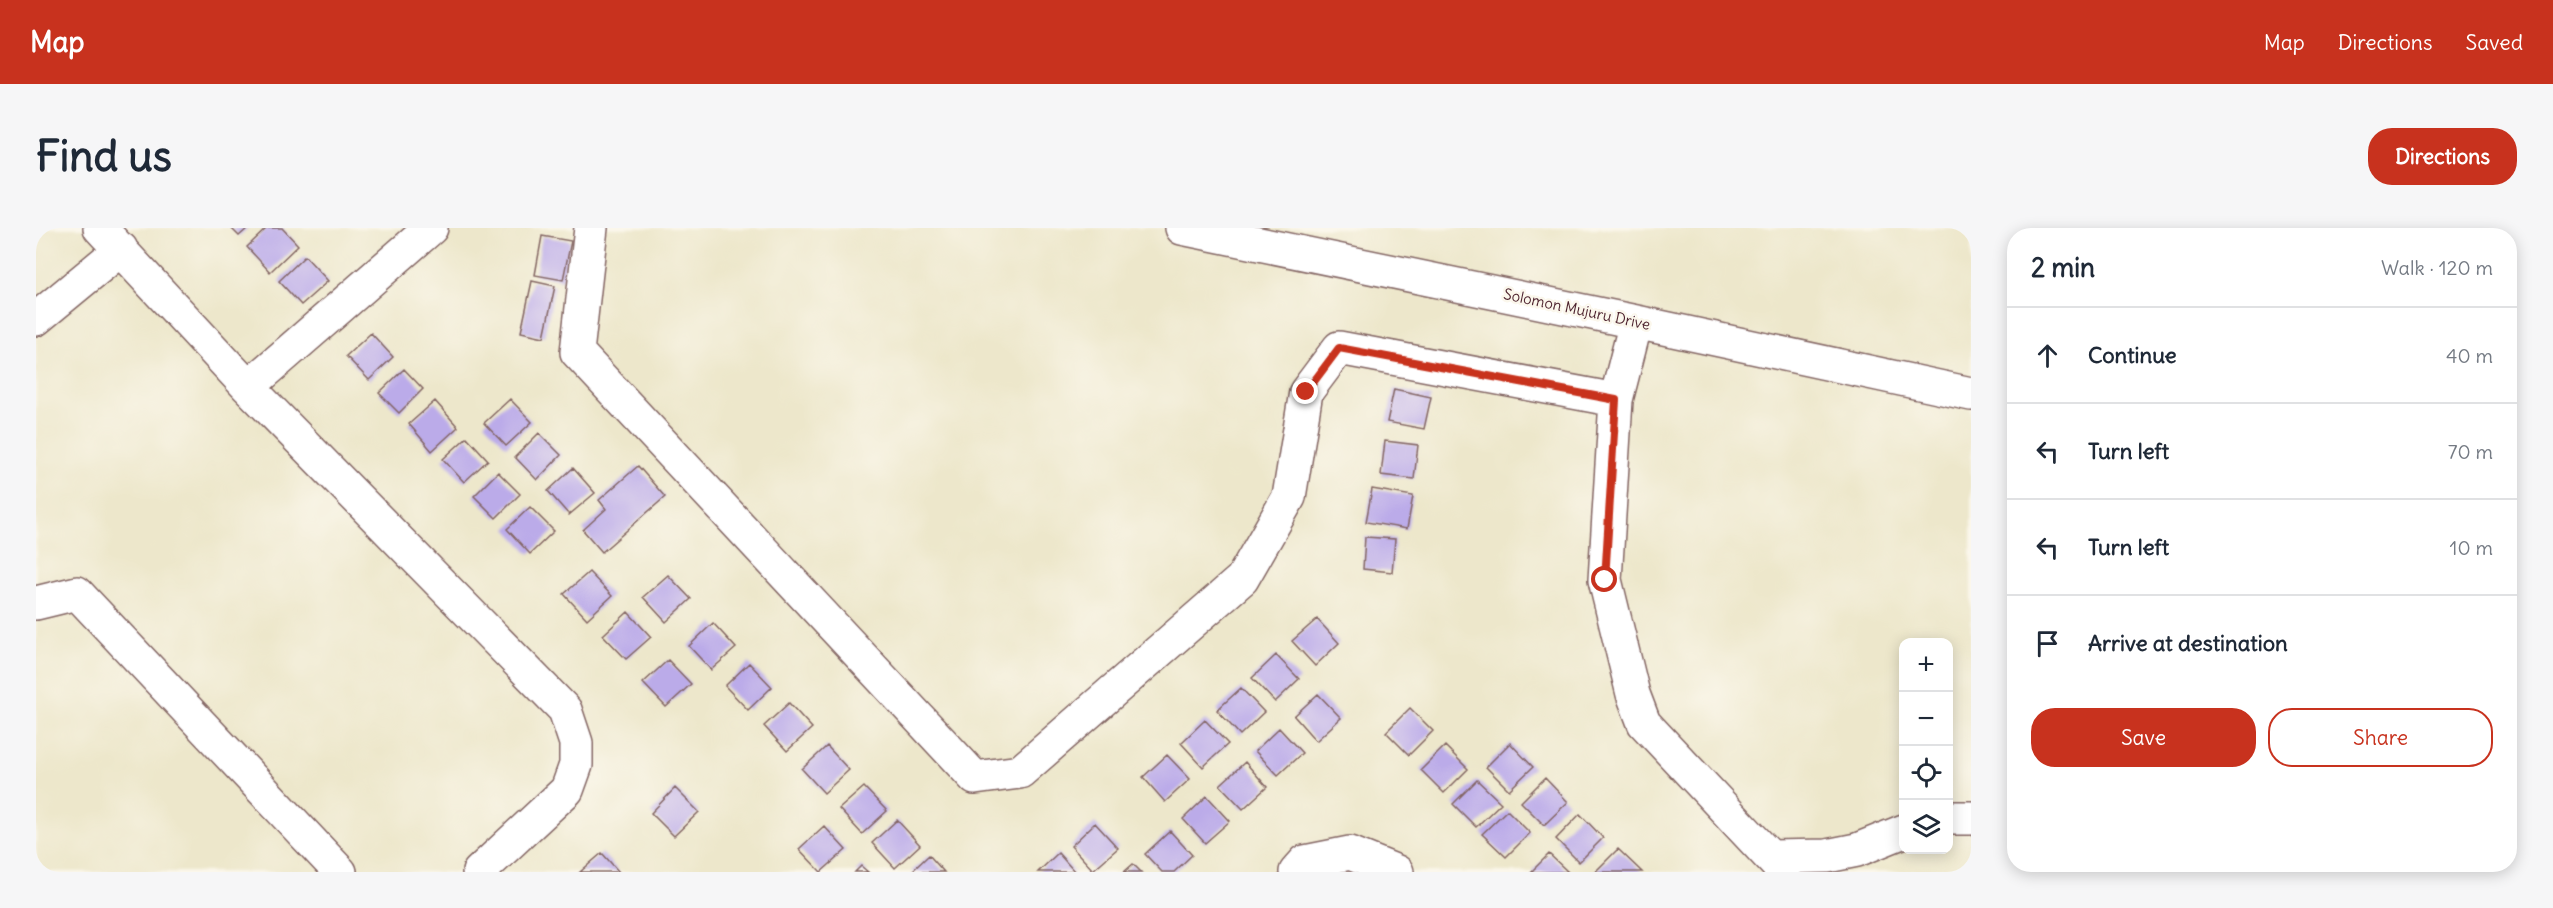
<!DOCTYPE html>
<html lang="en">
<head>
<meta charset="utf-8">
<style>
	body { margin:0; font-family:Delius,sans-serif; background:#f6f6f7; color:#1f2937 }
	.controls { position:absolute; right:18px; bottom:18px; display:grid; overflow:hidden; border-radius:12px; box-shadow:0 3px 15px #0003 }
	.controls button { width:54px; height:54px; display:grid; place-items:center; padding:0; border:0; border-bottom:2px solid #e0e1e3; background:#fff; color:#1f2937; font:30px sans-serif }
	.stop { position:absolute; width:18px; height:18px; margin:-14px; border:4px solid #c8321e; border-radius:50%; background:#fff }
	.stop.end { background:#c8321e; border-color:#fff; box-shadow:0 2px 6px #0008 }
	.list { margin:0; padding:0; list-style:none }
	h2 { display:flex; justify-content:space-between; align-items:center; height:78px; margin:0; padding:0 24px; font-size:26px }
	h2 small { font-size:20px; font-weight:400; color:#747a83 }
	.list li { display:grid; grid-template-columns:39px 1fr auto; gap:18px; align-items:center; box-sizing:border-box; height:96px; padding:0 24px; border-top:2px solid #e0e1e3 }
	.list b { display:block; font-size:22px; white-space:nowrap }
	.list em { font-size:20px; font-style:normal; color:#747a83 }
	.actions { display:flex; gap:12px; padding:18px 24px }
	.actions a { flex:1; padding:14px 0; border:2px solid #c8321e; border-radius:24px; text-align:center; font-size:21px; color:#c8321e }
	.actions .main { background:#c8321e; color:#fff }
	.icon { flex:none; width:33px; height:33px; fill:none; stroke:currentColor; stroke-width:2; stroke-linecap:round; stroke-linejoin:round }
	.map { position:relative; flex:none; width:1935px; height:644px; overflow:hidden; border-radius:24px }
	header { display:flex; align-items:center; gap:36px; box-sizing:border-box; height:84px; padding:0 30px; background:#c8321e; color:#fff }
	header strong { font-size:28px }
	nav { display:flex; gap:33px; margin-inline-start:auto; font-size:21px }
	.intro { display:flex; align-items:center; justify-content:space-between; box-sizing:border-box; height:144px; padding:0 36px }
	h1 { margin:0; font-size:42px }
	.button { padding:15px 27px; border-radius:24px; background:#c8321e; color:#fff; font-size:21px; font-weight:700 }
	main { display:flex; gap:36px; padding:0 36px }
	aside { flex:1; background:#fff; border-radius:24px; box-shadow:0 3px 15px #0003 }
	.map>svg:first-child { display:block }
</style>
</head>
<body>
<header>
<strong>Map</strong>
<nav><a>Map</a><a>Directions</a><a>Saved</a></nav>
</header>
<div class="intro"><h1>Find us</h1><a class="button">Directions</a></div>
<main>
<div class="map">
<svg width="1935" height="644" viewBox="0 0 1935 644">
	<rect width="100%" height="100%" fill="#fbf7ec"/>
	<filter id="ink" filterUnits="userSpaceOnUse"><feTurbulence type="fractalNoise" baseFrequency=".0167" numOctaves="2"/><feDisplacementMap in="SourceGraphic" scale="12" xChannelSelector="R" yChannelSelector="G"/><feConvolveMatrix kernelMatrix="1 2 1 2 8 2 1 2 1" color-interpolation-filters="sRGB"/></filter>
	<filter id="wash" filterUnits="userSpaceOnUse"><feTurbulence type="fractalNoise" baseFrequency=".008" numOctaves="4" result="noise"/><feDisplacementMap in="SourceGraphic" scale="24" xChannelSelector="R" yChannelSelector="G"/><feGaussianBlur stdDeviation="1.35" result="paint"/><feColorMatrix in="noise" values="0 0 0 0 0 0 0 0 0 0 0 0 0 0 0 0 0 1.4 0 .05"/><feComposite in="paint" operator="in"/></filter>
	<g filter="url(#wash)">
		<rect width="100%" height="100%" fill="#ede7cb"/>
		<g id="blocks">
			<path fill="#bbabe9" d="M195,0H212L203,8Z
				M231,0H246L262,17L234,44L211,19Z
				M506,8L535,13L527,52L499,47Z
				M269,28L292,53L265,77L243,53Z
				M496,53L519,58L508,109L485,104Z
				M335,105L357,129L333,152L310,128Z
				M368,141L387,161L363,185L343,165Z
				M1358,161L1395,169L1388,201L1351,194Z
				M474,171L496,194L470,218L448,195Z
				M399,173L422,199L396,223L373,196Z
				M503,205L525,227L501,252L479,229Z
				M431,209L452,232L428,254L407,231Z
				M1349,213L1382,217L1378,251L1345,247Z
				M602,238L629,269L566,324L547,302L570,281L563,272Z
				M537,240L559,265L533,287L512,263Z
				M462,244L484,266L460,290L438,268Z
				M1336,261L1377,268L1371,301L1330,294Z
				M494,279L518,303L494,326L471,301Z
				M1329,309L1359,311L1356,344L1327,341Z
				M553,344L576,368L551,391L528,366Z
				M632,347L655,371L630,394L607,369Z
				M592,384L615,409L590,431L567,407Z
				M1281,391L1303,415L1279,438L1256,413Z
				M677,395L700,420L675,442L653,418Z
				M1240,427L1263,451L1239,474L1216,450Z
				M632,432L655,456L630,479L607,455Z
				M713,435L736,459L712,482L689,458Z
				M1205,460L1228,484L1204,507L1181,482Z
				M1282,466L1305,490L1280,513L1258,488Z
				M753,475L776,500L751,523L728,498Z
				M1374,480L1397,503L1373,527L1350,504Z
				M1169,492L1192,516L1167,539L1145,515Z
				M1243,500L1266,525L1242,547L1219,523Z
				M1474,515L1497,539L1473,562L1450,539Z
				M791,518L813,542L788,565L766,541Z
				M1409,518L1432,541L1408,565L1385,542Z
				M1131,527L1154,551L1129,574L1107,549Z
				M1209,534L1231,559L1207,581L1184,557Z
				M1509,550L1532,574L1508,597L1485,574Z
				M1441,552L1465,575L1440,599L1417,576Z
				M828,559L851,583L826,606L803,581Z
				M639,560L663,584L638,608L615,585Z
				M1171,568L1194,593L1169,615L1147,591Z
				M1471,582L1494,605L1470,629L1446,606Z
				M1544,586L1567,610L1543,634L1520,611Z
				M861,592L884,617L859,640L836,615Z
				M1059,595L1082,620L1057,642L1035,618Z
				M788,598L810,622L785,644L763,621Z
				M1134,603L1156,627L1138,644H1126L1109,626Z
				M1582,621L1606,644H1559Z
				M566,625L583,644H544Z
				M1022,625L1039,644H1002Z
				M1513,626L1532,644H1495Z
				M893,627L908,644H875Z
				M1097,636L1105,644H1088Z
				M825,638L832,644H819Z"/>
		</g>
	</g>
	<g filter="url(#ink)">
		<use href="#blocks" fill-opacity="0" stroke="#836563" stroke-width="1.5"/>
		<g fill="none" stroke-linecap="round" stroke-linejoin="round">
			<g stroke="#836563" stroke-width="36">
				<path id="minor" d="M64,0L212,159L529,482L540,515V537L531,562L443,644
					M555,0L541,124L939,550L984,544L1206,351L1253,269L1270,164L1303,120L1580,172
					M1146,0L1600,94L1935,166
					M0,91L85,21
					M1600,94L1580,172L1569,352L1597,466L1608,495L1748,644
					M212,159L395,0
					M0,375L41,365L304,644
					M1912,590H1935
					M1735,629L1791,628L1821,622L1868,603
					M1260,644L1269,634L1314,625L1361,644"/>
			</g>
			<use href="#minor" stroke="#fff" stroke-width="33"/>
		</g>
	</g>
	<g fill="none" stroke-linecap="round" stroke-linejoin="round" filter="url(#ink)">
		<path stroke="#c8321e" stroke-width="8" d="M1270,164L1303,120L1580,172L1569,352"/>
	</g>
	<g text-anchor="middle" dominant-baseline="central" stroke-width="5" stroke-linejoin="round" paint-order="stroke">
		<g font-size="15" fill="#4a1f2b" stroke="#fbf7ec">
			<text transform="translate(1541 81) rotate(12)">Solomon Mujuru Drive</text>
		</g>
	</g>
</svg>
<div class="controls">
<button>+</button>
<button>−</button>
<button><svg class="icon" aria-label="locate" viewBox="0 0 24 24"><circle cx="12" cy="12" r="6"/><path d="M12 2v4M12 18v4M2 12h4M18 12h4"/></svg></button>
<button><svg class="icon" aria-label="layers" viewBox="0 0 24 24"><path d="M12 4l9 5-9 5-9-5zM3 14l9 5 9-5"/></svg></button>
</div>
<div class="stop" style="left:1569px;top:352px"></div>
<div class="stop end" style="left:1270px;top:164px"></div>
</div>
<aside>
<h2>2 min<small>Walk · 120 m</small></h2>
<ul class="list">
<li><svg class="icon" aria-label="ahead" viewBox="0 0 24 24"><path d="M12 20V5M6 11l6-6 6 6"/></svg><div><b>Continue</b></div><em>40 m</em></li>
<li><svg class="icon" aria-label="left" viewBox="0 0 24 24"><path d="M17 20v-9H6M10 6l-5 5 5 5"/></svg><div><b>Turn left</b></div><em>70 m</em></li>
<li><svg class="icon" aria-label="left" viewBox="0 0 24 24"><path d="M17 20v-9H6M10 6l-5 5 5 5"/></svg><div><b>Turn left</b></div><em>10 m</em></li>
<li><svg class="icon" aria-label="arrive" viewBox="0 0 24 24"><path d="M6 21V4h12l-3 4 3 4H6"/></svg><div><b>Arrive at destination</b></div></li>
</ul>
<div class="actions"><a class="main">Save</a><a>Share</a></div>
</aside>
</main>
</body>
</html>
